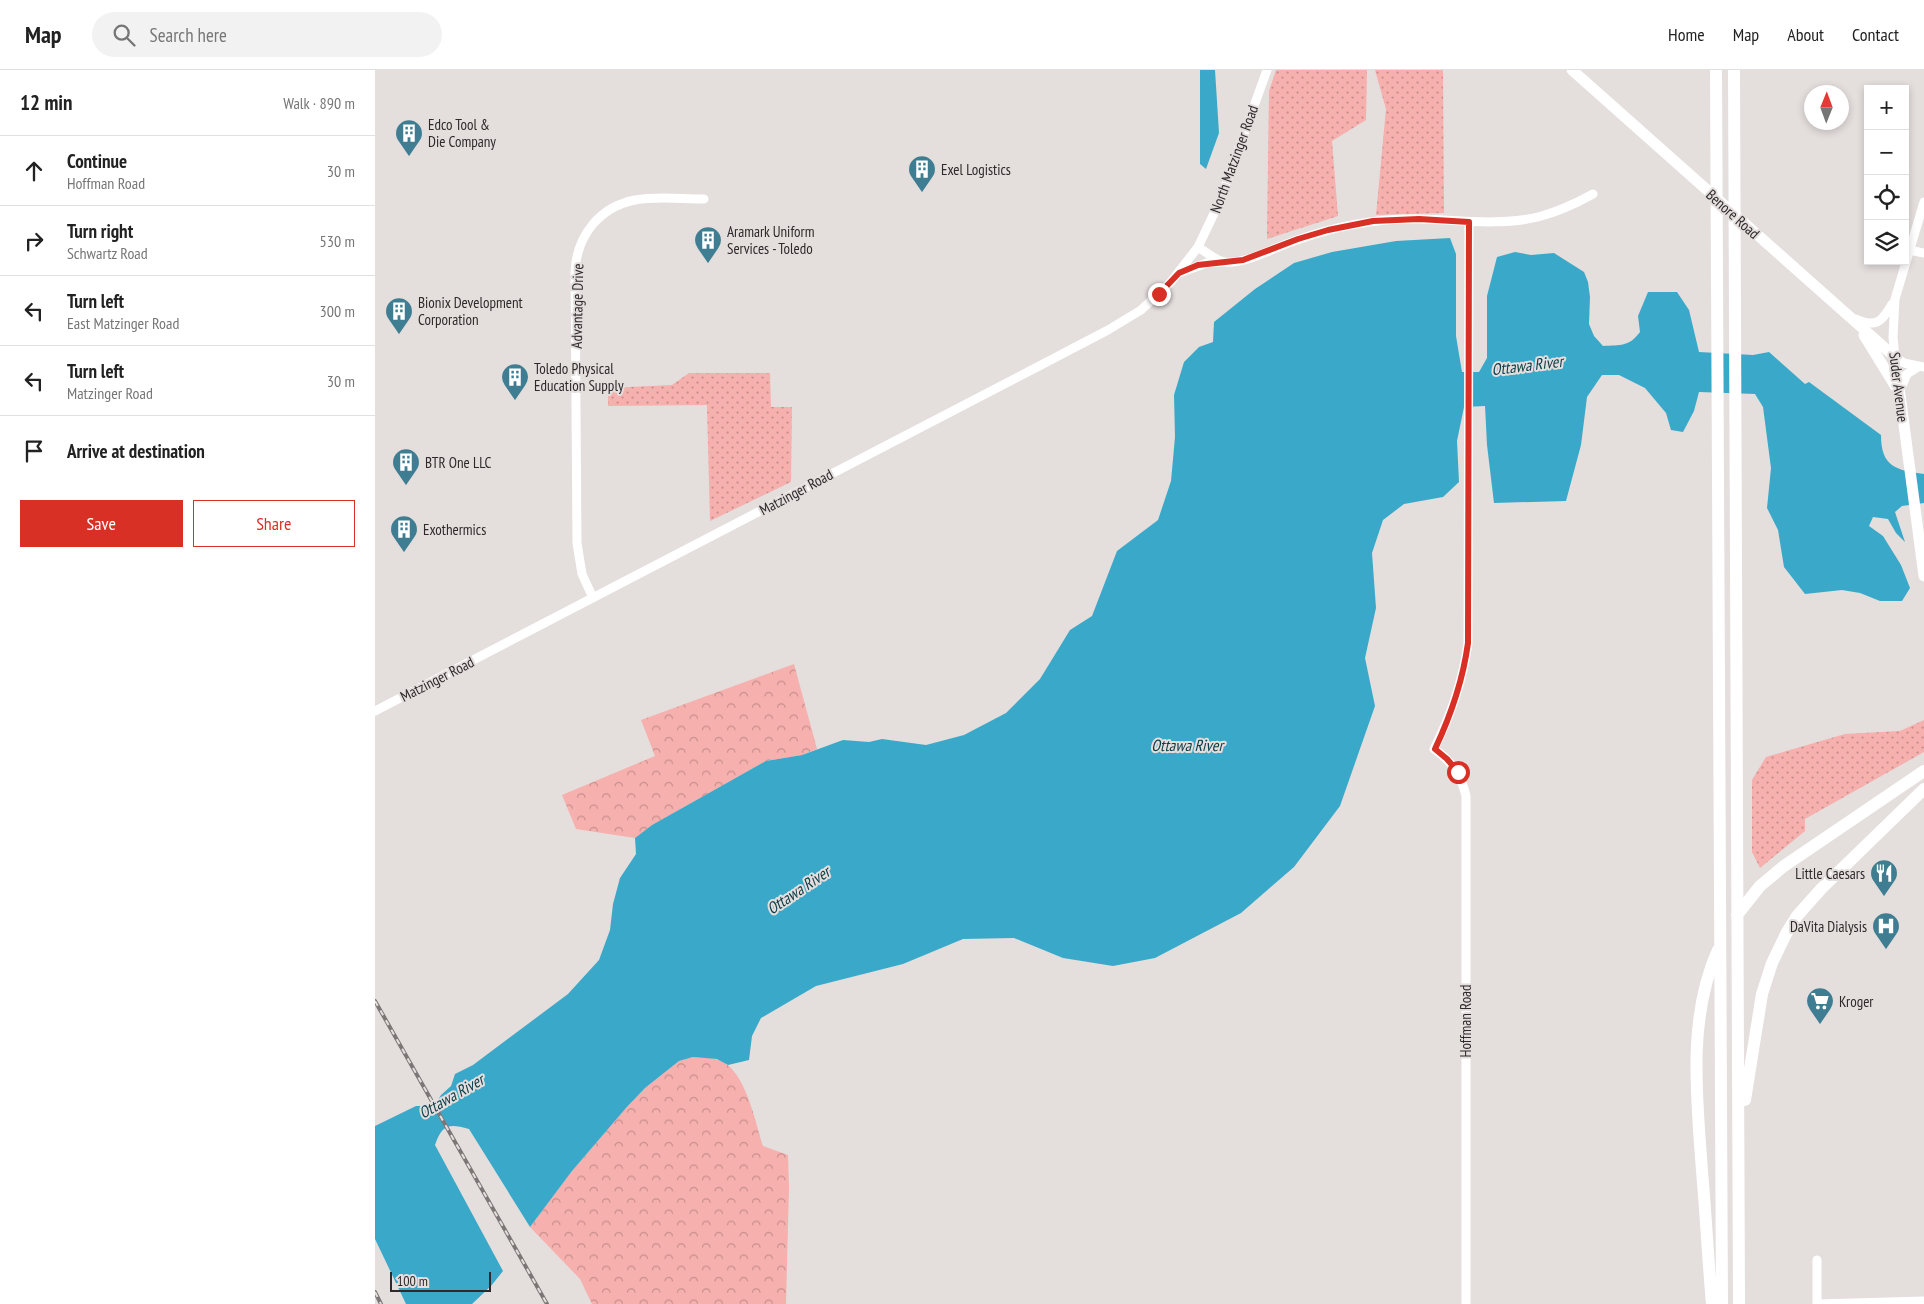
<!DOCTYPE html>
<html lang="en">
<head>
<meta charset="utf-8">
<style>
	body { margin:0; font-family:"PT Sans Narrow",sans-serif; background:#f2f2f2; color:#222 }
	.controls { position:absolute; right:15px; top:15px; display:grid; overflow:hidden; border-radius:0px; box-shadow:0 2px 8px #0003 }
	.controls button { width:45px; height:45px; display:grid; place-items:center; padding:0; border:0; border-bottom:1px solid #e0e0e0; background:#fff; color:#222; font:25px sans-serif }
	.compass { position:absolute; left:1429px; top:15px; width:45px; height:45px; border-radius:50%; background:#fff; box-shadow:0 2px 8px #0003; rotate:1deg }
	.scale { position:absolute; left:15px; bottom:12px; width:101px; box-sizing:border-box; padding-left:5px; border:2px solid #2c2a2a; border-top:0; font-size:14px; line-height:18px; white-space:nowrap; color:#2c2a2a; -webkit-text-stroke:4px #e4dedd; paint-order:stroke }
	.stop { position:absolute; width:15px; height:15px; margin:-11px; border:4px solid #d93025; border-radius:50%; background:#fff }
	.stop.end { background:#d93025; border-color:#fff; box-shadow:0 1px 5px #0008 }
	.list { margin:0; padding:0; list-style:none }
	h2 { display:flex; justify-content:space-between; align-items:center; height:65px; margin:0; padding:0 20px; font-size:21px }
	h2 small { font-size:16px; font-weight:400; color:#767676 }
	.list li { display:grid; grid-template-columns:32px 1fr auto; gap:15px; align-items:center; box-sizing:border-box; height:70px; padding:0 20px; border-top:1px solid #e0e0e0 }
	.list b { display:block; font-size:19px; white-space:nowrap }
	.list p { margin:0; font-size:16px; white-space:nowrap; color:#767676 }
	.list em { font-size:16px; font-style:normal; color:#767676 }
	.actions { display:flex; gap:10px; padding:15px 20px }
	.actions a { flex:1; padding:11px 0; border:1px solid #d93025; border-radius:0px; text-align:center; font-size:18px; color:#d93025 }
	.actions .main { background:#d93025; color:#fff }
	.icon { flex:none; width:28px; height:28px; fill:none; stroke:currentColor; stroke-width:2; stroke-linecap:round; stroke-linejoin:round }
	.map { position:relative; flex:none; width:1549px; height:1234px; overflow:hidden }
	header { display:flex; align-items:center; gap:30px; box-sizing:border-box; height:70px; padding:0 25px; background:#fff; border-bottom:1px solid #e0e0e0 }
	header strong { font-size:24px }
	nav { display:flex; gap:28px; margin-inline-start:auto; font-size:18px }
	.search { width:350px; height:45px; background:#f2f2f2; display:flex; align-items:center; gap:12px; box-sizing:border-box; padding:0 18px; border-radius:28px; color:#767676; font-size:19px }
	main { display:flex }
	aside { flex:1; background:#fff }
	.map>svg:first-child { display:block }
</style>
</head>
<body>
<header>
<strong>Map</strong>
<div class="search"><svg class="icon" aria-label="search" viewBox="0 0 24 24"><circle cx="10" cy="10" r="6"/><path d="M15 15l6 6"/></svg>Search here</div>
<nav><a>Home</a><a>Map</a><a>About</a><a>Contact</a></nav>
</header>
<main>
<aside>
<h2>12 min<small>Walk · 890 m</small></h2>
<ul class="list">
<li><svg class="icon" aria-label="ahead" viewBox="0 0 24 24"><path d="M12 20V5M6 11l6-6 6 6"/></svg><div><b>Continue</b><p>Hoffman Road</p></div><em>30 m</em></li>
<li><svg class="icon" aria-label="right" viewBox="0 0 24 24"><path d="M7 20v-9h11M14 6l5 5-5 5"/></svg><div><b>Turn right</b><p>Schwartz Road</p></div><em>530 m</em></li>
<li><svg class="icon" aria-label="left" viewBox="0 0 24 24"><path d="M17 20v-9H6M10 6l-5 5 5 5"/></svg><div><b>Turn left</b><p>East Matzinger Road</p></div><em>300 m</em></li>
<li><svg class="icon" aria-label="left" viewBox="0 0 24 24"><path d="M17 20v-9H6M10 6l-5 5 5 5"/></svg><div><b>Turn left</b><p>Matzinger Road</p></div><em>30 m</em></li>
<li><svg class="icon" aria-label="arrive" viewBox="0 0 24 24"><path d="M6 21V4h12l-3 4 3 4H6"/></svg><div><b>Arrive at destination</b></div></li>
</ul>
<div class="actions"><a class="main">Save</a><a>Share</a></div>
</aside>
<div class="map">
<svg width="1549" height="1234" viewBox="0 0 1549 1234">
	<defs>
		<pattern id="grass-dots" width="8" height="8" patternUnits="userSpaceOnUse" patternTransform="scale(1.25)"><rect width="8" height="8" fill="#f6b0ad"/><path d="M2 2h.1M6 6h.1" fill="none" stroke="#c78f8d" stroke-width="1.8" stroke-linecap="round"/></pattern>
		<pattern id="forest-crowns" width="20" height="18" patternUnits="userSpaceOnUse" patternTransform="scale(1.25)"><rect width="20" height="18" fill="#f6b0ad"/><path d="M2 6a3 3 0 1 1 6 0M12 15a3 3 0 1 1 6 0" fill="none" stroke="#c78f8d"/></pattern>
	</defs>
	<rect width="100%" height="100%" fill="#e4dedd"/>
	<path fill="url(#grass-dots)" d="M901,0H992L991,50L957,71L963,146L892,169L894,21Z
		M1000,0H1068L1069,143L1001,145L1011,39Z
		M314,303H395L396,337H417L416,412L335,451L332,335L233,336V318L297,315Z
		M1549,650V682L1430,749V761L1385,798L1377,782V710L1391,687L1470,664L1525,661Z"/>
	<path fill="url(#forest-crowns)" d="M419,594L442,679L427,685L391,691L277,755L260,768L201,759L187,725L280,686L266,650Z
		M318,987C325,988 334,987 341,989C370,996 380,1051 388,1076L413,1085L414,1117L411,1234H217L205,1209L155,1157L197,1101L251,1038L270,1018L304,991Z"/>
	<path fill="#3aa9c9" d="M825,0H840L844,63L831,99L825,94Z
		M1075,168L1081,184V266L1087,302H1104L1112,288V226L1122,187L1140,182L1156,185L1179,183L1209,202L1213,212L1215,227L1214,254L1219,266L1228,276C1245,275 1254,277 1265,262L1263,246L1273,222H1302L1314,240L1324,282L1378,285L1394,282L1430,314L1434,312L1506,365C1506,397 1521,400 1549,404V433L1527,436L1520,442L1530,472L1521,463L1513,449L1498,447L1494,456L1508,466L1526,495L1535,518L1527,531H1505L1485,523L1467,520L1430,524L1409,497L1403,460L1392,438L1396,398L1388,337L1380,324L1324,322L1319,341L1308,362L1296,360L1291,343L1270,318L1244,305H1227L1212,327L1206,375L1191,431L1119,433L1112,375L1110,336L1089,337L1082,371L1084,412L1068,427L1029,434L1008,450L997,483L1001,538L990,588L1000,636L965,736L919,797L866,843L780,888L738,896L688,888L639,868L588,869L528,894L441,916L386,948L377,966L374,990L353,995L342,989L318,987L304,991L270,1018L251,1038L197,1101L155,1157L94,1059C73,1053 67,1055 60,1075L128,1201L116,1216L97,1234H31L0,1169V1056L41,1036H53L62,1032L66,1025L76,1016L80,1004L98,995L193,924L224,890L235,860L238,834L245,808L261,784L260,768L277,755L391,691L427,685L468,670L494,672L507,669L551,675L589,665L631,643L665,609L695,560L717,546L742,481L783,450L796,411L800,367L799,325L809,292L824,277L838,272L839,252L880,219L919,193L957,182L1021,171Z"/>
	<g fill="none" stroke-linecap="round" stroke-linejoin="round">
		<path stroke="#fff" stroke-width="9" d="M1549,132L1520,229L1518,267L1520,287L1529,293L1549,297
			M823,177C831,182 841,191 850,192C869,195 903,176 922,170C961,156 1004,148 1045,149C1082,150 1126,156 1163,147C1182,142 1200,134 1218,124
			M1534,180L1549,183
			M804,203L832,193L847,192
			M1481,249C1501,258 1507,252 1517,234
			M1524,323L1532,304L1543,297
			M218,528L207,504L202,473L200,201C202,166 224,137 260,130C282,126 306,129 329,129
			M0,641L668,294L733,260L766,240L795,213L823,177L844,133L892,0
			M1442,1190V1234
			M1091,1234V726C1086,705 1077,691 1059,679C1076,645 1088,610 1093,573L1094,152
			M1442,1234L1549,1231"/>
		<path stroke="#fff" stroke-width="11" d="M1197,0L1520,287L1549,506
			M1489,265L1521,317"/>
		<path stroke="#fff" stroke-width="12" d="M1341,0L1347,1234
			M1359,0L1364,1234
			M1362,845L1385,816L1409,796L1549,701
			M1370,1030L1387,924L1397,893L1411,864L1422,846L1446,819L1549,719
			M1337,1234C1333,1190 1331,1146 1327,1101C1322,1029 1312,948 1343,880"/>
		<g stroke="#7b7777" stroke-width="4">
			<path id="rail" d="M0,931L172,1234
				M0,1222L6,1234"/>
		</g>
		<use href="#rail" stroke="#e4dedd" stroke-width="2" stroke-dasharray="5.5" stroke-linecap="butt"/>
	</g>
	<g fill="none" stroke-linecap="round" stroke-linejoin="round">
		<path stroke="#d93025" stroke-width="6" d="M784,224L804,203L823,195L868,190L923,169L953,160L998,151L1044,149L1094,152L1093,573C1088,610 1076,645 1060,679L1072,689L1083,702"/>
	</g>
	<defs>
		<g id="building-pin" transform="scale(1.4375)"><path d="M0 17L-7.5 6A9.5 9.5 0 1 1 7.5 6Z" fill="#3f7e92" stroke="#e4dedd"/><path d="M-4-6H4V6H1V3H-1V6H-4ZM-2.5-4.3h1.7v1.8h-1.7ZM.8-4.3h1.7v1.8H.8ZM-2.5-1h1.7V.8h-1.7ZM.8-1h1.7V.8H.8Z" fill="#fff"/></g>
		<g id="restaurant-pin" transform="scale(1.4375)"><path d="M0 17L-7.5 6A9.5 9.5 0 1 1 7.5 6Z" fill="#3f7e92" stroke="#e4dedd"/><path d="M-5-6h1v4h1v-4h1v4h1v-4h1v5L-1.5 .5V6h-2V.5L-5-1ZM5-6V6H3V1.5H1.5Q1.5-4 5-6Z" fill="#fff"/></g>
		<g id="hospital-pin" transform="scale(1.4375)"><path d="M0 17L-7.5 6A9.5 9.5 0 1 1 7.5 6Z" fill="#3f7e92" stroke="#e4dedd"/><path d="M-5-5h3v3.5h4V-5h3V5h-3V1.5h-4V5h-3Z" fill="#fff"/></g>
		<g id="supermarket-pin" transform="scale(1.4375)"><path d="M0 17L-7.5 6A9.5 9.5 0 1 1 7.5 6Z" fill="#3f7e92" stroke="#e4dedd"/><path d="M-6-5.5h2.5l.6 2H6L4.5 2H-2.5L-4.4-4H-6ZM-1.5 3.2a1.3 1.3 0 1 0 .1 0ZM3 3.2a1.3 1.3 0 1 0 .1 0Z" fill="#fff"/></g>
	</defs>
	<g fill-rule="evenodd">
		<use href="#building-pin" x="34" y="63"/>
		<use href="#building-pin" x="547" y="99"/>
		<use href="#building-pin" x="333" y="170"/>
		<use href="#building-pin" x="24" y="241"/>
		<use href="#building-pin" x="140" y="307"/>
		<use href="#building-pin" x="31" y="392"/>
		<use href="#building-pin" x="29" y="459"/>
		<use href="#restaurant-pin" x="1509" y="803"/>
		<use href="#hospital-pin" x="1511" y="856"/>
		<use href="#supermarket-pin" x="1445" y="931"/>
	</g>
	<g text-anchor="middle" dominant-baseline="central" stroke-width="4" stroke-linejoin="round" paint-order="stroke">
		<g font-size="15" fill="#2c2a2a" stroke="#e4dedd" text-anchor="start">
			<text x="53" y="54">Edco Tool &amp;<tspan x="53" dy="17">Die Company</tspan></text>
			<text x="566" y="99">Exel Logistics</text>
			<text x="352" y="161">Aramark Uniform<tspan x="352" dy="17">Services - Toledo</tspan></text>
			<text x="43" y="232">Bionix Development<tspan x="43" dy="17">Corporation</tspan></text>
			<text x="159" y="298">Toledo Physical<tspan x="159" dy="17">Education Supply</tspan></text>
			<text x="50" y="392">BTR One LLC</text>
			<text x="48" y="459">Exothermics</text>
			<text x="1490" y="803" text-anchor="end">Little Caesars</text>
			<text x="1492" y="856" text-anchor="end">DaVita Dialysis</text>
			<text x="1464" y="931">Kroger</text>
		</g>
		<g font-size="15" fill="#2c2a2a" stroke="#e4dedd">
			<text transform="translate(859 89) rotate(-70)">North Matzinger Road</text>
			<text transform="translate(1358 144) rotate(42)">Benore Road</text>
			<text transform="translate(202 236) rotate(-89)">Advantage Drive</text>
			<text transform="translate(1524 317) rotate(83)">Suder Avenue</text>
			<text transform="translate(421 422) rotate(-28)">Matzinger Road</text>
			<text transform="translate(62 609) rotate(-27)">Matzinger Road</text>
			<text transform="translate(1090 951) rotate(-90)">Hoffman Road</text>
		</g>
		<g font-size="16" font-style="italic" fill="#093c49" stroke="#e4dedd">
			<text transform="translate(1152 295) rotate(-7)">Ottawa River</text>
			<text x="812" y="675">Ottawa River</text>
			<text transform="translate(423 820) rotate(-34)">Ottawa River</text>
			<text transform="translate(76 1026) rotate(-30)">Ottawa River</text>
		</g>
	</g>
</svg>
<div class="controls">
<button>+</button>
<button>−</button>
<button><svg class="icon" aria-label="locate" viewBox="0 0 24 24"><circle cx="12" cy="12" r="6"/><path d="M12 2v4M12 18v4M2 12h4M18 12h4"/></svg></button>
<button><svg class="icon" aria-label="layers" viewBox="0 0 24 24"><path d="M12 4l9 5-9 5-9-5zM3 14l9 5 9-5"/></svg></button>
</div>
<svg class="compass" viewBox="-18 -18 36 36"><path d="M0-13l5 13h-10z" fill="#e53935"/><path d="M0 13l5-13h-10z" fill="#767676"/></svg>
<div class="scale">100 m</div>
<div class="stop" style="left:1083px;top:702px"></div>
<div class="stop end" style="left:784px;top:224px"></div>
</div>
</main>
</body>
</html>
